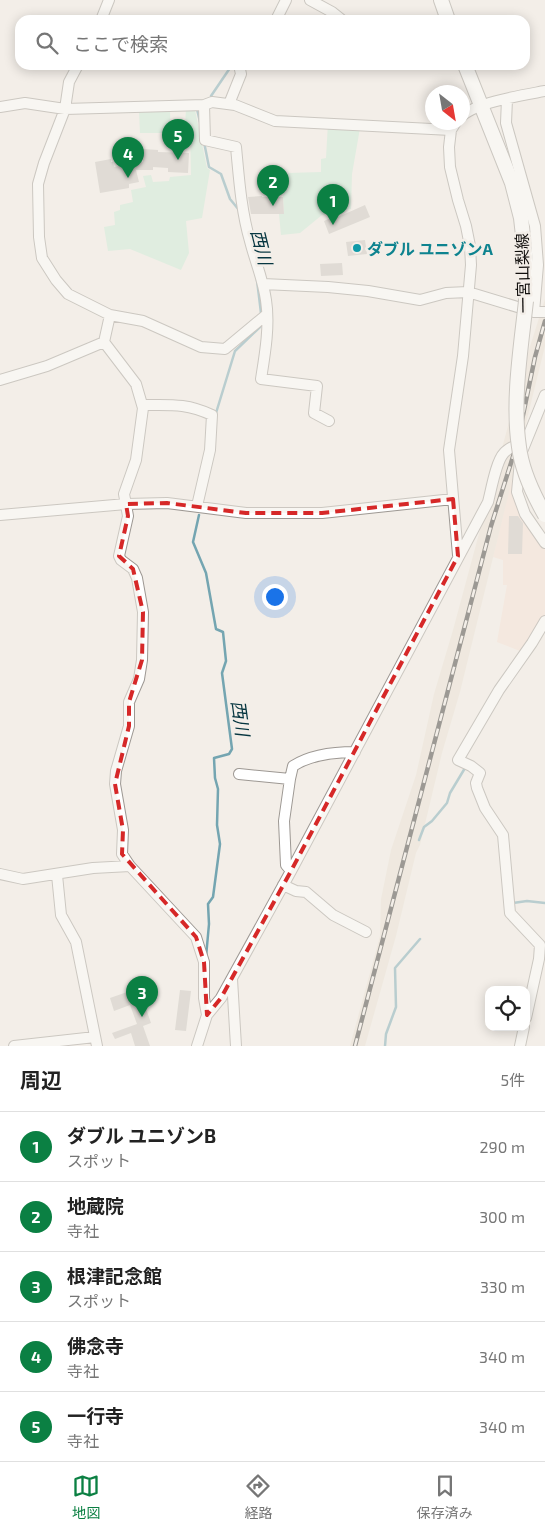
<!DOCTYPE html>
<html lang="ja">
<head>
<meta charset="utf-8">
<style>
	body { margin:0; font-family:"Exo 2","Noto Sans JP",sans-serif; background:#f6f6f6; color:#222 }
	.controls { position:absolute; right:15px; bottom:15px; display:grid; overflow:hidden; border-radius:10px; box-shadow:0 2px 12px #0003 }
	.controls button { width:45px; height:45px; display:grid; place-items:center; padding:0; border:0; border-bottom:1px solid #e0e0e0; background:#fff; color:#222; font:25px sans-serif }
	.compass { position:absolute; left:425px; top:85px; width:45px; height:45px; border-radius:50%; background:#fff; box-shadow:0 2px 12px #0003; rotate:149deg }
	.you { position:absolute; left:274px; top:596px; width:18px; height:18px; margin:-12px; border:4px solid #fff; border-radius:50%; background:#1a73e8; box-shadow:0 0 0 8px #1a73e833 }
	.badge { display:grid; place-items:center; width:32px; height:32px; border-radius:50%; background:#0b8043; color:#fff; font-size:16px; font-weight:700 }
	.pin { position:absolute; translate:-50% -41px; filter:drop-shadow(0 1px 2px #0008) }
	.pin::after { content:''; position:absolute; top:26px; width:18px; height:15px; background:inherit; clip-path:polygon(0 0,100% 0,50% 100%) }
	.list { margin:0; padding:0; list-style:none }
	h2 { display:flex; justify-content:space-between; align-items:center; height:65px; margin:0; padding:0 20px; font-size:21px }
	h2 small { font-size:16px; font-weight:400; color:#767676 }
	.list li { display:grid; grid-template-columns:32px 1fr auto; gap:15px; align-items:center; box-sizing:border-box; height:70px; padding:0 20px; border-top:1px solid #e0e0e0 }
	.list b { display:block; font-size:19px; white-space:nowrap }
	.list p { margin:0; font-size:16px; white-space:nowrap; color:#767676 }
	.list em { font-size:16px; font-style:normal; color:#767676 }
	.icon { flex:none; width:28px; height:28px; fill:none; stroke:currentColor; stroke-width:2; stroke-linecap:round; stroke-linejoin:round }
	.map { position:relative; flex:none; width:545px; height:1046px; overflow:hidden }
	.search { position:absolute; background:#fff; box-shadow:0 2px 12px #0003; left:15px; right:15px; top:15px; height:55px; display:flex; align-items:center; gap:12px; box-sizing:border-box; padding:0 18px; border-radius:15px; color:#767676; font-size:19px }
	.sheet { height:415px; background:#fff }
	nav { display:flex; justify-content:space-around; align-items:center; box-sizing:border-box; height:70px; border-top:1px solid #e0e0e0; background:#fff; font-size:14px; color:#767676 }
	nav a { display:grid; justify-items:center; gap:2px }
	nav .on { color:#0b8043 }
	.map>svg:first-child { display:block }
</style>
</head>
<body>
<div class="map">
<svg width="545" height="1046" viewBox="0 0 545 1046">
	<rect width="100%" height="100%" fill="#f3eee8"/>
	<path fill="#f7dfd4" d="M512,477L517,493L545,543V621L525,653L497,642L507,585H503V560L493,557Z"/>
	<path fill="#ebe1d6" d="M545,299V346L460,692L442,753L420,845L416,853L396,936L365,1046H350L380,936L381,899L391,850L416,775L434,694L453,630L526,359Z"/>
	<path fill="#caebd7" d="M186,109L195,110L207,168L210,170L202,218L186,221L189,253L181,270L130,249L108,251L104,227L115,225L114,212L120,210V205L133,202L131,190L146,187L143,176L151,175L153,182L169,181L170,177L191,175L190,128L185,126Z
		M139,111H170L171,133H140Z
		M328,123L360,128L352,174L351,209L322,215L300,233L281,235L279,214H284L283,197L288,173L321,172V159L326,158Z"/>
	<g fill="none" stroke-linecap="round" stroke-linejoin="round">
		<path stroke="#74a5b1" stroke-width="2.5" d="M211,96L232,65
			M197,109L200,122
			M204,142L209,167L221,174L230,199L239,210
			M257,280L261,313
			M216,413L235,351L260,327
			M199,515L193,542L206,573L216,629L223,632L226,661L222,673L232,749L229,754L214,758L215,778L218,789L217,825L220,844L213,897L208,904L209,924L206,957
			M419,840L424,827L432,821L447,803L450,793L465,768H464
			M513,903L527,901L545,903
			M385,1046L386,1034L396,1007L395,968L420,939"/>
	</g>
	<path fill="#c9c4bf" d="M143,149L158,150V152L189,153L188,173L168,172V168L153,167V170H136L139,182L129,184V188L100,193L95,162L111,159V162H113L114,167L143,162Z
		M262,196V197H283L284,214H251L248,197Z
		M365,205L370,217L329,234L324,221L337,215L338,217Z
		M365,240L367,254L348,256L346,242Z
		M342,263L343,275L321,276L320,264Z
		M509,516H518L523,523L522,554H508Z
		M180,990L191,991L186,1031L175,1030Z
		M130,991L132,998L141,994L151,1023L143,1026L150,1046H135L131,1033L115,1039L112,1033L137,1024L130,1005L114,1011L110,998Z"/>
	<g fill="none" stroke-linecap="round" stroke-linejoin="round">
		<g stroke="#9d9893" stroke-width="12">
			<path id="minor" d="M310,0L332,12L342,20
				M101,20L109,0
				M276,20L286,0
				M78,65L69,82L65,109L44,163L38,184L39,237L42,258L56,280L68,294L110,315L143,321L201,347L225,349L266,315
				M507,99L506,123L535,226L538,265L534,312
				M229,104L241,74L239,65
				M204,105L205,140L236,147C239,178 241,210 250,241C255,261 263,279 266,300C270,325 265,354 261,379L317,386L314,413L329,421
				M0,107L25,103L65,109L204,105L212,102L235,105L275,121L451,130
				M462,116C477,102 524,95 545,91
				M456,122L451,130L449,147L450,167L458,200L466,226L470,246L471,265L463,356L449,450L458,555
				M263,284L328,287L368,291L420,300L446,293L468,292L534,312H545
				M110,315L104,342L136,384L143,408L136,460L124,494L128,516L119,556L121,560L133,569L137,578L143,612L142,660L139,679L129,702V726L116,771L115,784L123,830L122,854L130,866L196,937L204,962V998L207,1015
				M0,380L47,366L104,342
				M143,405C171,405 186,403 212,415L210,450L197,506
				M523,449L545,395
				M520,461L517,492L525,514L545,543
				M0,515L126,504L167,503L246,513H322L453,499
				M239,774L290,779L284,821L286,865L291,871
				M290,779L293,766C310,755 334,752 355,752
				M0,874L23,879L93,868L130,866
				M57,875L61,915L76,942L97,1046
				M283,885L296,891L306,892L333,915L366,932
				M232,979L236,1046
				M526,1018L539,959L540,945L510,913L503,835L485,808L477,788L476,783L480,773L471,766L458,760L499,690L532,643L545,621
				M14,1046L95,1037
				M197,1046L207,1015L221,998L291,871L488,502C491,491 496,461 504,453C508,448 516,445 521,443V444
				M520,1046L524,1027"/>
		</g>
		<g stroke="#9d9893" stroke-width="16">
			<path id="major" d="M441,0L448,20
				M465,65L512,183L521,218L526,262V301"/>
		</g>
		<use href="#minor" stroke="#fff" stroke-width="10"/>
		<use href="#major" stroke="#fff" stroke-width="14"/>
		<g stroke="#34322f" stroke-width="4.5">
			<path id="rail" d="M355,1046L491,526L517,444L535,357L545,321"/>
		</g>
		<use href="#rail" stroke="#f3eee8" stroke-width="2.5" stroke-dasharray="8" stroke-linecap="butt"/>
		<g stroke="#9d9893" stroke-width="16" stroke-linecap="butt">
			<path id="major-bridge" d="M526,301C521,347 512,401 519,447C522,471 533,494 545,515"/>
		</g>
		<use href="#major-bridge" stroke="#fff" stroke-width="14"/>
	</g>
	<path d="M0 0H545V1046H0ZM453,499L458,556L291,871L221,998L207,1015L204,962L196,937L122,854L123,830L115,784L129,726V702L142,660L143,612L133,569L119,556L128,516L126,504L167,503L246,513H322Z" fill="#f3eee8" fill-opacity=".55" fill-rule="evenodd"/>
	<path fill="none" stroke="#d62828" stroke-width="4" stroke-dasharray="10 6" stroke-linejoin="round" d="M453,499L458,556L291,871L221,998L207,1015L204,962L196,937L122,854L123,830L115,784L129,726V702L142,660L143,612L133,569L119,556L128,516L126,504L167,503L246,513H322Z"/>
	<circle fill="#0f9aa8" stroke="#f3eee8" stroke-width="2" cx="357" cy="248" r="5"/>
	<g text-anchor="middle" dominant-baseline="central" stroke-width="5" stroke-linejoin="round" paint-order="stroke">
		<g font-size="16" font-weight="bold" fill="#0d838f" stroke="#f3eee8" text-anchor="start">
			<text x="367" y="248">ダブル ユニゾンA</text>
		</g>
		<g font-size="16" fill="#100e0c" stroke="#f3eee8">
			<text transform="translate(522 273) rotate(-91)">一宮山梨線</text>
		</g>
		<g font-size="18" font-style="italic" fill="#063640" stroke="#f3eee8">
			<text transform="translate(262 247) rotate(76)">西川</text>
			<text transform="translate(241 718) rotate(82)">西川</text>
		</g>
	</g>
</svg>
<div class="controls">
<button><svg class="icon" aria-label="locate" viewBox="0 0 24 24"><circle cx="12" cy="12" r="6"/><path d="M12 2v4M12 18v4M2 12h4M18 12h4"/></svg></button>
</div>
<svg class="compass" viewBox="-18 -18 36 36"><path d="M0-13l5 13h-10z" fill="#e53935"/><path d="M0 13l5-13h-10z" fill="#767676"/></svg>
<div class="you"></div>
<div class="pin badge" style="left:333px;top:225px">1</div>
<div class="pin badge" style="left:273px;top:206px">2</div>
<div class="pin badge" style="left:142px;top:1017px">3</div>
<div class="pin badge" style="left:128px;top:178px">4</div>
<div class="pin badge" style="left:178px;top:160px">5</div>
<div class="search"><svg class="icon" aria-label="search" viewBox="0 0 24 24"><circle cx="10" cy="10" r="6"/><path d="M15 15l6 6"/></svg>ここで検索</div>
</div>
<section class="sheet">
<h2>周辺<small>5件</small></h2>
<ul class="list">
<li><span class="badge">1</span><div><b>ダブル ユニゾンB</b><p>スポット</p></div><em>290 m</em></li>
<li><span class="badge">2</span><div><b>地蔵院</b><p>寺社</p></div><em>300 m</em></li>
<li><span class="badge">3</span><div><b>根津記念館</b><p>スポット</p></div><em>330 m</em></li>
<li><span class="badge">4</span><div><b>佛念寺</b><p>寺社</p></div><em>340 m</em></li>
<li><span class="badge">5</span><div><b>一行寺</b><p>寺社</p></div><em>340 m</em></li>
</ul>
</section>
<nav>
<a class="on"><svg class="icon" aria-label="map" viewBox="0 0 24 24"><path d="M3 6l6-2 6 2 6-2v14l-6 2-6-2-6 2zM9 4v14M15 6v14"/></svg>地図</a>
<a><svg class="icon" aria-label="directions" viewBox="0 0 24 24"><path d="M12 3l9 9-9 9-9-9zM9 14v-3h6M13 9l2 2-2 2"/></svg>経路</a>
<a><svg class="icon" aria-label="saved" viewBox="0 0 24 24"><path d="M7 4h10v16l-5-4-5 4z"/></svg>保存済み</a>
</nav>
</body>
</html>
